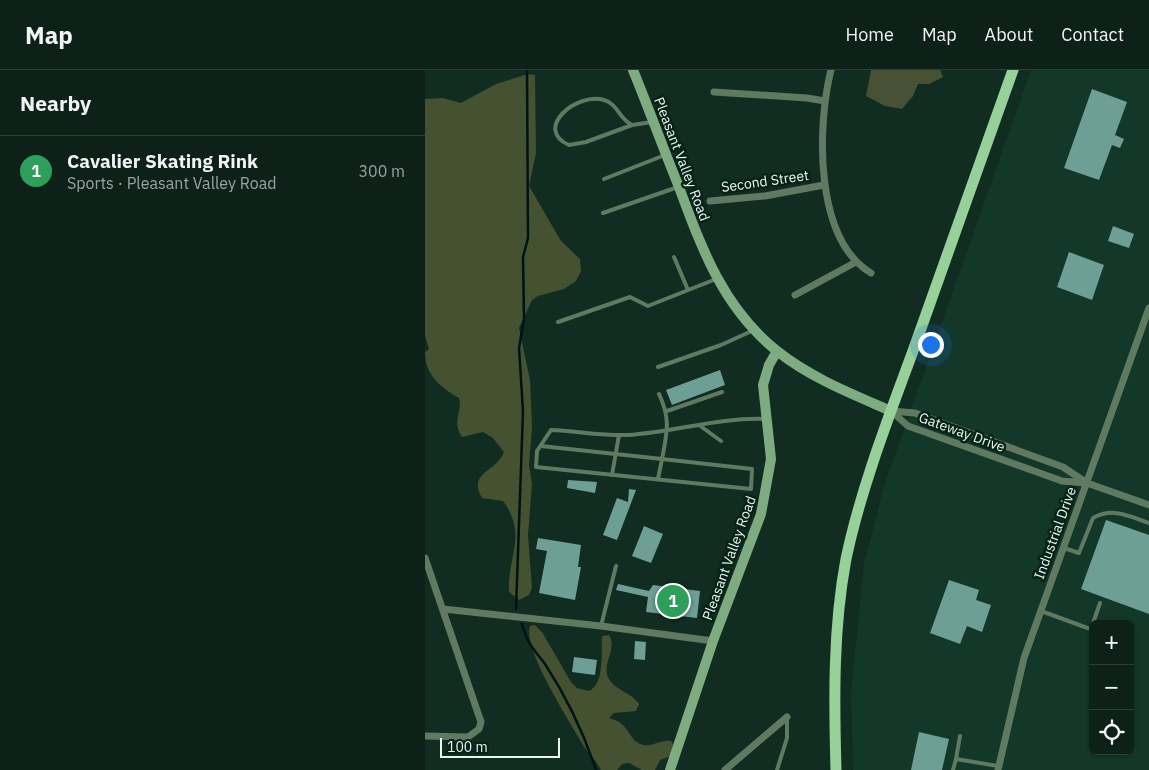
<!DOCTYPE html>
<html lang="en">
<head>
<meta charset="utf-8">
<style>
	body { margin:0; font-family:"IBM Plex Sans",sans-serif; background:#1b2e25; color:#f1f3f6 }
	.controls { position:absolute; right:15px; bottom:15px; display:grid; overflow:hidden; border-radius:8px; box-shadow:0 1px 4px #0004 }
	.controls button { width:45px; height:45px; display:grid; place-items:center; padding:0; border:0; border-bottom:1px solid #2d3e37; background:#0d2118; color:#f1f3f6; font:25px sans-serif }
	.scale { position:absolute; left:15px; bottom:12px; width:120px; box-sizing:border-box; padding-left:5px; border:2px solid #e7f7ef; border-top:0; font-size:14px; line-height:18px; white-space:nowrap; color:#e7f7ef; -webkit-text-stroke:4px #072217; paint-order:stroke }
	.you { position:absolute; left:505px; top:274px; width:18px; height:18px; margin:-12px; border:4px solid #fff; border-radius:50%; background:#1a73e8; box-shadow:0 0 0 8px #1a73e833 }
	.badge { display:grid; place-items:center; width:32px; height:32px; border-radius:50%; background:#ea580c; color:#fff; font-size:16px; font-weight:700 }
	.pin { position:absolute; translate:-50% -50%; border:2px solid #fff; box-shadow:0 1px 5px #0006 }
	.list { margin:0; padding:0; list-style:none }
	h2 { display:flex; justify-content:space-between; align-items:center; height:65px; margin:0; padding:0 20px; font-size:21px }
	h2 small { font-size:16px; font-weight:400; color:#9aa3a2 }
	.list li { display:grid; grid-template-columns:32px 1fr auto; gap:15px; align-items:center; box-sizing:border-box; height:70px; padding:0 20px; border-top:1px solid #2d3e37 }
	.list b { display:block; font-size:19px; white-space:nowrap }
	.list p { margin:0; font-size:16px; white-space:nowrap; color:#9aa3a2 }
	.list em { font-size:16px; font-style:normal; color:#9aa3a2 }
	.icon { flex:none; width:28px; height:28px; fill:none; stroke:currentColor; stroke-width:2; stroke-linecap:round; stroke-linejoin:round }
	.map { position:relative; flex:none; width:724px; height:700px; overflow:hidden }
	header { display:flex; align-items:center; gap:30px; box-sizing:border-box; height:70px; padding:0 25px; background:#0d2118; border-bottom:1px solid #2d3e37 }
	header strong { font-size:24px }
	nav { display:flex; gap:28px; margin-inline-start:auto; font-size:18px }
	main { display:flex }
	aside { flex:1; background:#0d2118 }
	.map>svg:first-child { display:block }
</style>
</head>
<body>
<header>
<strong>Map</strong>
<nav><a>Home</a><a>Map</a><a>About</a><a>Contact</a></nav>
</header>
<main>
<aside>
<h2>Nearby<small></small></h2>
<ul class="list">
<li><span class="badge" style="background:#2e9e5b">1</span><div><b>Cavalier Skating Rink</b><p>Sports · Pleasant Valley Road</p></div><em>300 m</em></li>
</ul>
</aside>
<div class="map">
<svg width="724" height="700" viewBox="0 0 724 700">
	<rect width="100%" height="100%" fill="#112c20"/>
	<path fill="#133728" fill-rule="evenodd" d="M606,0H724V700H428L426,620L439,494L459,416ZM668,554H705V681H668Z"/>
	<path fill="#465135" d="M446,0H515L518,7L504,14H493L488,26L477,39L460,36L441,26Z"/>
	<path fill="#455231" d="M103,4L110,5L111,83L104,116L136,171L155,189L156,201L151,211L139,219L113,226L107,230L94,258L105,310L107,357L104,395L107,414L103,465L107,518L104,525L94,530L84,522C82,487 103,465 78,431L57,428C42,402 72,402 79,382L68,368L58,362L37,367C26,350 38,342 34,328C15,317 0,305 0,282L4,279L0,266V29L18,28L36,33L71,14Z
		M110,555L117,562L146,612L152,618L164,621C180,614 176,581 177,566L184,565C192,579 179,590 182,604C185,619 207,622 214,634L211,641L189,643L184,648C190,650 194,651 198,655C205,662 207,672 218,675C227,677 236,669 246,671L248,674L246,686L235,690L230,700H217L204,693L197,694L192,700H176C172,692 165,685 160,678C147,655 97,579 105,556Z"/>
	<g fill="none" stroke-linecap="round" stroke-linejoin="round">
		<path stroke="#001315" stroke-width="2.5" d="M91,539L98,341L94,278L99,249L98,187L103,168L102,0
			M97,554C103,575 108,578 120,594C141,626 159,664 171,700"/>
	</g>
	<path fill="#6e9f97" d="M667,19L702,32L690,65L699,69L695,78L687,75L674,110L639,98Z
		M688,156L709,164L704,178L683,171Z
		M644,182L679,195L667,230L632,217Z
		M295,300L300,315L247,335L241,320Z
		M143,410L172,412L170,423L142,418Z
		M204,419L211,420L192,470L178,465L192,428L203,432Z
		M681,450L724,465V544L656,519Z
		M219,456L238,464L226,493L207,486Z
		M113,468L156,475L153,497H156L150,530L114,523L122,481L111,479Z
		M524,510L554,520L551,530L566,535L557,562L542,556L535,574L505,563Z
		M193,514L224,521L228,515L275,521L272,548L221,542L223,527L191,520Z
		M210,571L221,572L220,590L209,589Z
		M149,587L172,590L170,605L147,602Z
		M494,662L524,669L517,700H486Z"/>
	<g fill="none" stroke-linecap="round" stroke-linejoin="round">
		<path stroke="#5f7a60" stroke-width="4" d="M207,55L161,72L144,75C108,59 151,22 179,30C193,34 194,49 207,55L227,52
			M179,109L240,85
			M178,143L253,117
			M249,187L263,220
			M133,252L205,227L223,236L291,209
			M233,297L296,275L329,260
			M234,324C246,349 242,363 237,389L327,399L326,419L111,397L112,381L126,360C151,361 178,366 203,365C249,362 294,347 341,349
			M242,341L297,322
			M274,355L296,371
			M116,376L237,389L233,409
			M187,405L194,365
			M639,478L654,483L668,448C688,437 704,446 724,453
			M616,541L668,560
			M176,556L191,496
			M666,559L675,533
			M535,666L531,689L573,696
			M352,700L362,668V647
			M528,700L531,689"/>
		<path stroke="#5f7a60" stroke-width="7" d="M406,0C392,56 389,169 446,203
			M289,22L382,28L400,31
			M285,131L340,126L399,115
			M370,225L431,192
			M466,341L490,343L638,397L662,413L724,435
			M466,341L483,356L637,411L661,413
			M0,488L56,652L54,659L43,667L0,666
			M18,539L176,556L288,571
			M300,700L362,647
			M573,700L599,588L724,238"/>
		<path stroke="#7fab80" stroke-width="10" d="M208,0C224,39 238,78 254,117C277,179 298,238 352,281C386,308 427,324 466,341
			M245,700L288,571L336,444L346,389L338,315L344,295L352,281"/>
		<path stroke="#97d099" stroke-width="11" d="M411,700C409,630 408,558 421,489C436,418 463,349 488,281C521,187 555,94 588,0"/>
	</g>
	<g text-anchor="middle" dominant-baseline="central" stroke-width="5" stroke-linejoin="round" paint-order="stroke">
		<g font-size="14" fill="#e7f7ef" stroke="#072217">
			<text transform="translate(257 89) rotate(69)">Pleasant Valley Road</text>
			<text transform="translate(340 111) rotate(-8)">Second Street</text>
			<text transform="translate(537 362) rotate(20)">Gateway Drive</text>
			<text transform="translate(630 463) rotate(-70)">Industrial Drive</text>
			<text transform="translate(304 488) rotate(-70)">Pleasant Valley Road</text>
		</g>
	</g>
</svg>
<div class="controls">
<button>+</button>
<button>−</button>
<button><svg class="icon" aria-label="locate" viewBox="0 0 24 24"><circle cx="12" cy="12" r="6"/><path d="M12 2v4M12 18v4M2 12h4M18 12h4"/></svg></button>
</div>
<div class="scale">100 m</div>
<div class="you"></div>
<div class="pin badge" style="left:248px;top:531px;background:#2e9e5b">1</div>
</div>
</main>
</body>
</html>
